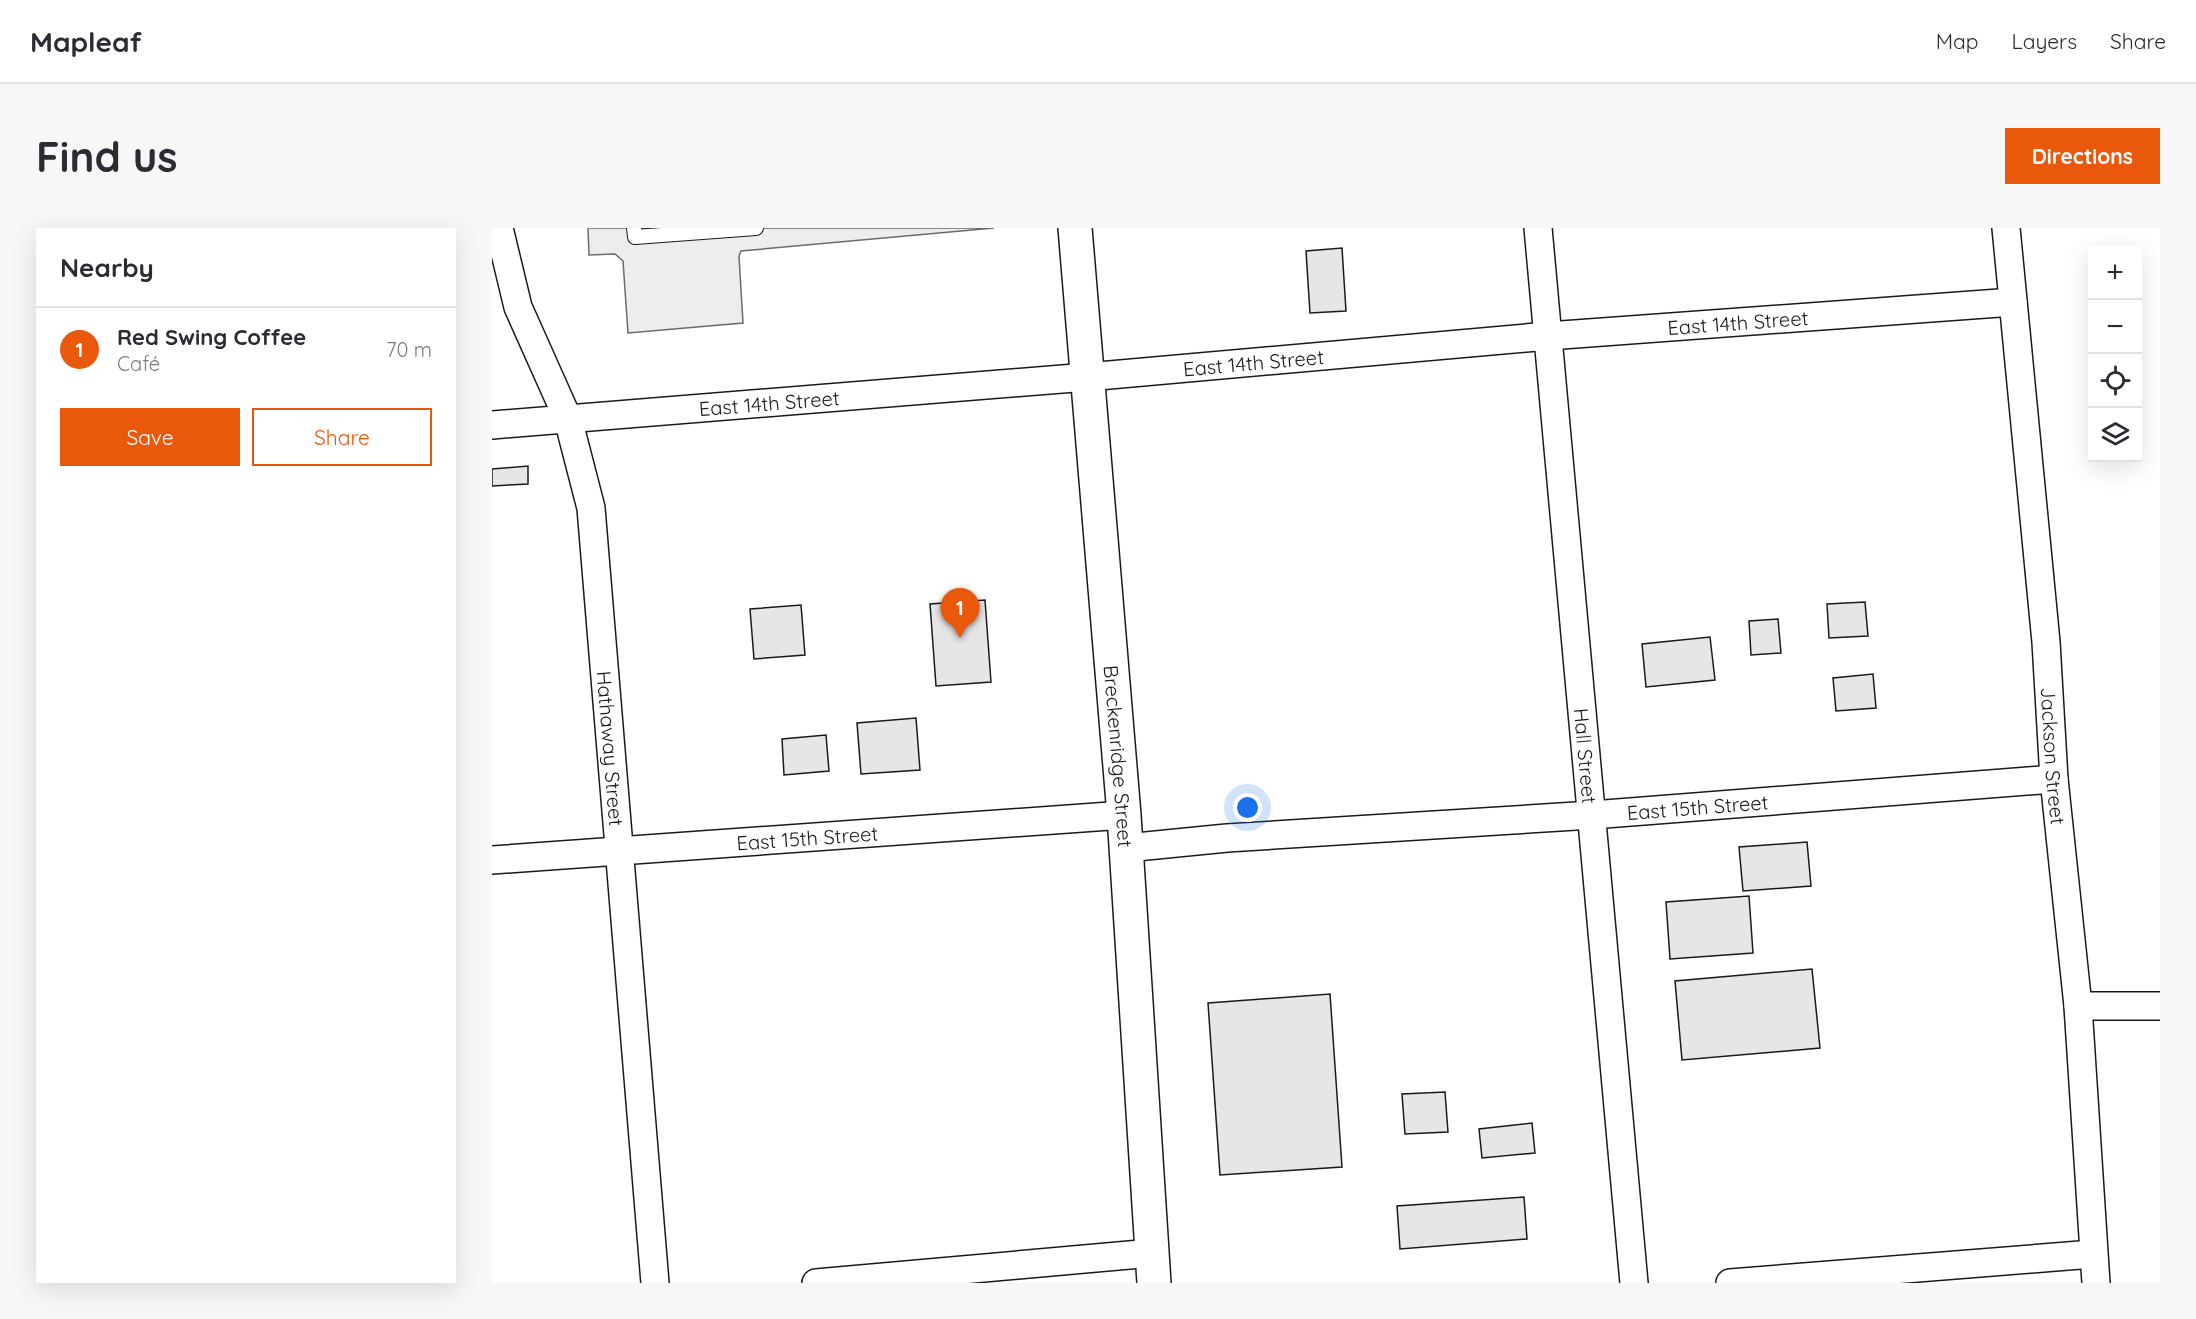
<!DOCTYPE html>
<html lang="en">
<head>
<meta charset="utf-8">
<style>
	body { margin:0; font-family:Quicksand,sans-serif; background:#f7f7f7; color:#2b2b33 }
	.controls { position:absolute; right:18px; top:18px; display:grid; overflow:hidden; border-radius:0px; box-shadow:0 6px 24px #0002 }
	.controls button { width:54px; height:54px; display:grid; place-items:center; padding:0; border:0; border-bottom:2px solid #e1e1e2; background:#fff; color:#2b2b33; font:30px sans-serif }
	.you { position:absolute; left:756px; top:580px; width:21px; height:21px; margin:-15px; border:4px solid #fff; border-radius:50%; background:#1a73e8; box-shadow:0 0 0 9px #1a73e833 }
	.badge { display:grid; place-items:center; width:39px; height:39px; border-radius:50%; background:#ea580c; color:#fff; font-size:20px; font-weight:700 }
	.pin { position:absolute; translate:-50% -50px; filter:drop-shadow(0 2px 3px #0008) }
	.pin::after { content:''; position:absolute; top:32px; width:21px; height:18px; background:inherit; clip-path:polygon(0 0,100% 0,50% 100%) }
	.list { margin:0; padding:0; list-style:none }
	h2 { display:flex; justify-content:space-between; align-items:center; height:78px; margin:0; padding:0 24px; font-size:26px }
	h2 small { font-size:20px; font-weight:400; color:#7c7c81 }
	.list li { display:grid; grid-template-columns:39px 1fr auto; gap:18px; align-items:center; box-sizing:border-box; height:84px; padding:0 24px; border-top:2px solid #e1e1e2 }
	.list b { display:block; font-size:22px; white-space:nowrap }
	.list p { margin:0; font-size:20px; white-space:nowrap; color:#7c7c81 }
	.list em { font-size:20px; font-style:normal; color:#7c7c81 }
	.actions { display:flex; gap:12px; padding:18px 24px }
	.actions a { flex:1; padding:14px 0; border:2px solid #ea580c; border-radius:0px; text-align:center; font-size:21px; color:#ea580c }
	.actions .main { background:#ea580c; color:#fff }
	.icon { flex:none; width:33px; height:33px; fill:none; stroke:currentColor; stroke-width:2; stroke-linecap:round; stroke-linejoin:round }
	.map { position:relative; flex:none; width:1668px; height:1055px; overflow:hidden; border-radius:0px }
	header { display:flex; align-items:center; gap:36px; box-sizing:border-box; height:84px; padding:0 30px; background:#fff; border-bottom:2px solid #e1e1e2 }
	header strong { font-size:28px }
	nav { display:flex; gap:33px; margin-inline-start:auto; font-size:21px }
	.intro { display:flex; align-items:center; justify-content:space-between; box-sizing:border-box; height:144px; padding:0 36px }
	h1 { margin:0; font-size:42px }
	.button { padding:15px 27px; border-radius:0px; background:#ea580c; color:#fff; font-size:21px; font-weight:700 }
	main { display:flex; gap:36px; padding:0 36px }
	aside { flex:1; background:#fff; border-radius:0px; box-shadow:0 6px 24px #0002 }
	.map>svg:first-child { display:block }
</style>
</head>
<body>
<header>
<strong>Mapleaf</strong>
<nav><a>Map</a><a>Layers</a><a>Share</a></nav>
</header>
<div class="intro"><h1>Find us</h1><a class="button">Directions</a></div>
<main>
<aside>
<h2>Nearby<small></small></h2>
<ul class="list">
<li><span class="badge">1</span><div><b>Red Swing Coffee</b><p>Café</p></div><em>70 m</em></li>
</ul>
<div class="actions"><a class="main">Save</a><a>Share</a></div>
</aside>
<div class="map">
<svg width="1668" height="1055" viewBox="0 0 1668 1055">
	<rect width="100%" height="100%" fill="#fff"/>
	<path fill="#ededed" stroke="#6a6a6a" stroke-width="1.5" d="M96,0H502L249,23L247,28L251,95L136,105L131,33L123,26L97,27Z"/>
	<path fill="#e6e6e6" stroke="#1a1a1a" stroke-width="1.5" d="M850,20L854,83L818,85L814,23Z
		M36,238V256L0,258V241Z
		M493,372L499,454L444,458L438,376Z
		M1373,374L1376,408L1337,410L1335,376Z
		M309,377L313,427L262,431L258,381Z
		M1286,391L1289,425L1259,427L1257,393Z
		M1218,409L1223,452L1154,459L1150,416Z
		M1381,446L1384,480L1344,483L1341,450Z
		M424,490L428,542L369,546L365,495Z
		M334,507L337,543L292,547L290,511Z
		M1315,614L1319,658L1251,663L1247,619Z
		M1257,668L1261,725L1178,731L1174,674Z
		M1320,741L1328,820L1190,832L1183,753Z
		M838,766L850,939L728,947L716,775Z
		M953,864L956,904L913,906L910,866Z
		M1040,895L1043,925L990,930L987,901Z
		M1032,969L1035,1011L908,1021L905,978Z"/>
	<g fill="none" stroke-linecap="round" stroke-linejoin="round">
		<g stroke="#1a1a1a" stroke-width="16">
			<path id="service" d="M142,0L143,9L264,0"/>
		</g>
		<g stroke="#1a1a1a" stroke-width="30">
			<g id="minor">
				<path id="s1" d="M7,0L26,79L76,191L99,280L163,1055"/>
				<path id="s2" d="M1046,0L1142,1055"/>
				<path id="s3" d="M1514,0L1554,414L1562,551L1586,778L1604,1055"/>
				<path id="s4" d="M0,197L595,149L1056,108L1521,74"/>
				<path id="s5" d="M634,620L735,610L1100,587L1562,551"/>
				<path id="s6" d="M0,632L632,587"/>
				<path d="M1586,778H1668"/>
				<path d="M324,1055L660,1025"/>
				<path d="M1238,1055L1601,1026"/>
			</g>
		</g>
		<g stroke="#1a1a1a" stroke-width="36">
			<g id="primary">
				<path id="s7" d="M583,0L632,587L662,1055"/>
			</g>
		</g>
		<use href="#service" stroke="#fff" stroke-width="14"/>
		<use href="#minor" stroke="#fff" stroke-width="27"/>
		<use href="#primary" stroke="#fff" stroke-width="33"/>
	</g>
	<g text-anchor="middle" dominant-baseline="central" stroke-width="4.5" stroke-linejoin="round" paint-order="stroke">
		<g font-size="20" fill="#1a1a1a" stroke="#fff">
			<text stroke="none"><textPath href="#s4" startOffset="1250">East 14th Street</textPath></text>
			<text stroke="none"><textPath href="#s4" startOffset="764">East 14th Street</textPath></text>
			<text stroke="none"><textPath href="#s4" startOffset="278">East 14th Street</textPath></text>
			<text stroke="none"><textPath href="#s1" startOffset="537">Hathaway Street</textPath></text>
			<text stroke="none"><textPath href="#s7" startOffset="530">Breckenridge Street</textPath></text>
			<text stroke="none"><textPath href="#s2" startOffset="530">Hall Street</textPath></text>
			<text stroke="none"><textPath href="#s3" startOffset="530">Jackson Street</textPath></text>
			<text stroke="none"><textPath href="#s5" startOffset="573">East 15th Street</textPath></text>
			<text stroke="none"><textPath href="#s6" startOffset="316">East 15th Street</textPath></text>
		</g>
	</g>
</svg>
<div class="controls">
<button>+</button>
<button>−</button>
<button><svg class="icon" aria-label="locate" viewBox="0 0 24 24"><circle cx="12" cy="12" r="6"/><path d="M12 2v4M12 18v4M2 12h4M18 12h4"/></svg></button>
<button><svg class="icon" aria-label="layers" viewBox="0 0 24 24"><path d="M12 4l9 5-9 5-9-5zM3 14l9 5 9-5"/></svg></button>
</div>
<div class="you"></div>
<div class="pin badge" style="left:468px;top:410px">1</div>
</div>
</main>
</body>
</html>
